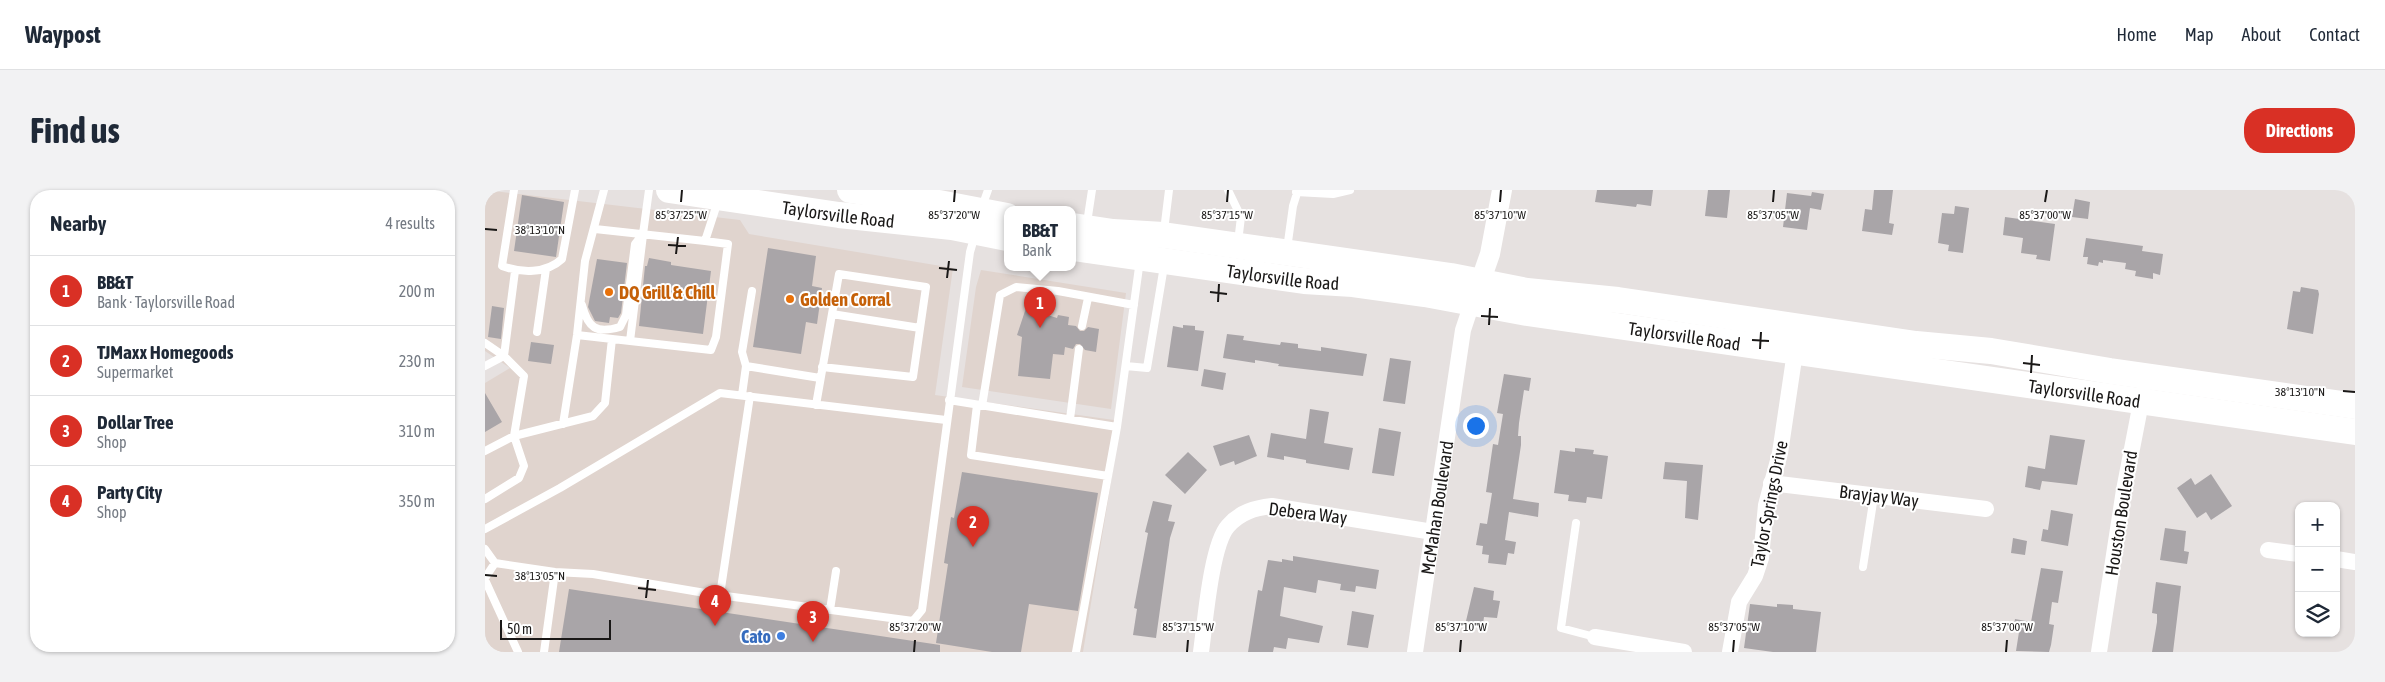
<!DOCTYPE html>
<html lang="en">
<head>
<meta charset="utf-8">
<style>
	body { margin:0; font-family:"Asap Condensed",sans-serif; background:#f2f2f3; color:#1f2937 }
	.controls { position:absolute; right:15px; bottom:15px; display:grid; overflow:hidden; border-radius:10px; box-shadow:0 1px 4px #0004 }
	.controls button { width:45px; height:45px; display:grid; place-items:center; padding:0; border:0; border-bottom:1px solid #e0e1e3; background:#fff; color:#1f2937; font:25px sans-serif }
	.scale { position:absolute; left:15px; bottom:12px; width:111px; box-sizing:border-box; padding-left:5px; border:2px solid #1a1817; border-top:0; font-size:14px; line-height:18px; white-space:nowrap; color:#1a1817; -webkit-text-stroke:4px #fff; paint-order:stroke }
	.you { position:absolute; left:990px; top:235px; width:18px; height:18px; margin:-12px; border:4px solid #fff; border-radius:50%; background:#1a73e8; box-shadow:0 0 0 8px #1a73e833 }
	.badge { display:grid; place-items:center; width:32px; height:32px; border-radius:50%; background:#d93025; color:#fff; font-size:16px; font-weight:700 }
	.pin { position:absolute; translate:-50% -41px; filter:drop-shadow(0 1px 2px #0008) }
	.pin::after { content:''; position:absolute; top:26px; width:18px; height:15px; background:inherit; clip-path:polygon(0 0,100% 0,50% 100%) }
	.popup { position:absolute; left:519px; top:16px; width:72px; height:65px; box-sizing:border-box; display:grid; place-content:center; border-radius:10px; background:#fff; filter:drop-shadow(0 1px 4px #0005); font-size:16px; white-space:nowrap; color:#747a83 }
	.popup b { font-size:19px; color:#1f2937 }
	.popup::after { content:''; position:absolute; left:50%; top:100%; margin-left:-10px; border:10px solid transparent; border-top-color:#fff }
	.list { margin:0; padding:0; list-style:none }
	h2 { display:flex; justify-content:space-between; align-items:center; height:65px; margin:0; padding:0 20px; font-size:21px }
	h2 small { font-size:16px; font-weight:400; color:#747a83 }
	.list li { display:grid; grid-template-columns:32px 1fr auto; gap:15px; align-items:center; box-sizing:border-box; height:70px; padding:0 20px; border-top:1px solid #e0e1e3 }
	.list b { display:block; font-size:19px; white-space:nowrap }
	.list p { margin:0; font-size:16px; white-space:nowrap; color:#747a83 }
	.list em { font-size:16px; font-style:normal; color:#747a83 }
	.icon { flex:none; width:28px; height:28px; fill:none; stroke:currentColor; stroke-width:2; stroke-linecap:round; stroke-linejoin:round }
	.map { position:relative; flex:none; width:1870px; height:462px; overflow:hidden; border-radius:20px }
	header { display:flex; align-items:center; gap:30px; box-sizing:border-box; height:70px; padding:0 25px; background:#fff; border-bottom:1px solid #e0e1e3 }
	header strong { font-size:24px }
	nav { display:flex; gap:28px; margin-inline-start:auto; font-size:18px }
	.intro { display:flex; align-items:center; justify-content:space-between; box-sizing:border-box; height:120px; padding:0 30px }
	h1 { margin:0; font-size:35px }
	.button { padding:12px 22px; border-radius:20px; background:#d93025; color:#fff; font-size:18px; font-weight:700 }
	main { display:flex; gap:30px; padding:0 30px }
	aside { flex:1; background:#fff; border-radius:20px; box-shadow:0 1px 4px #0004 }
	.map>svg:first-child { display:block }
</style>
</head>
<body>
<header>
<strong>Waypost</strong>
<nav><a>Home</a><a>Map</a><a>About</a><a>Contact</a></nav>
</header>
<div class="intro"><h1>Find us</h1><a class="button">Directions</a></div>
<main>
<aside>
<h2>Nearby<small>4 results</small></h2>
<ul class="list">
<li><span class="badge">1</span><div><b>BB&amp;T</b><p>Bank · Taylorsville Road</p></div><em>200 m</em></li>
<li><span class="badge">2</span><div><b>TJMaxx Homegoods</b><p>Supermarket</p></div><em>230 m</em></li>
<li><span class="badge">3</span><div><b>Dollar Tree</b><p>Shop</p></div><em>310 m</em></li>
<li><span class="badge">4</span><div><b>Party City</b><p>Shop</p></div><em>350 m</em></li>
</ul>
</aside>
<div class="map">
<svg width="1870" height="462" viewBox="0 0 1870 462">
	<rect width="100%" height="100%" fill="#e6e1e0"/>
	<path fill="#e0d4ce" d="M0,0L255,30L264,44L468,78L450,205L636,231L598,462H2L0,458V193L25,178L0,161Z
		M496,80L641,103L626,219L477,197L491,97Z"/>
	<path fill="#a9a5a8" d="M1112,0H1168L1166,16L1152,14L1151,17L1110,12Z
		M1223,0H1245L1242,28L1220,26Z
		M1389,0H1408L1404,33L1409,34L1407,45L1377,41L1380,19L1387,20Z
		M1327,2L1339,4L1336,20L1325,18L1322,40L1298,37L1302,3L1326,6Z
		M37,5L79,12L71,67L29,61Z
		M1590,9L1605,12L1603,29L1587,27Z
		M1470,16L1484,18L1478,63L1463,61L1464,55L1453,53L1457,23L1469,24Z
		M1520,27L1570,34L1565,71L1551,69L1552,65L1536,63L1538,48L1518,45Z
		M1601,48L1658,56L1657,61L1678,64L1675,85L1668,83V89L1650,86L1651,81L1640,79L1641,73L1618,70V73L1614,72L1613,76L1602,74L1603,67H1598Z
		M283,58L331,66L327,96L337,98L332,134L321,132L316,164L268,157Z
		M164,68L186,72V75L226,81L218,144L154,136L160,76H162Z
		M112,69L142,73L136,123L133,128L125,127L124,133L110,131L103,117Z
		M1816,97L1833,100L1834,104L1828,144L1802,139L1808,101L1815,102Z
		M7,116L19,118L16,149L3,147Z
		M541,118L572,128L573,125L584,127L583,135L591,136L595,141H599L603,137L614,139L611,162L600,160L595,154H591L588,159L580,157L579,165L568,164L565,189L533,186L537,147L532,145Z
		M698,135L710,136V140L719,141L713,181L682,177L688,136L698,138Z
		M742,144L759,146L758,150L779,153L795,155L796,152L813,154V158L836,161V157L882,164L878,186L793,176L794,174L770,170V173L738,168Z
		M46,152L69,155L66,174L43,171Z
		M905,168L926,171L920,214L898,211Z
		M719,179L741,183L738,200L716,196Z
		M1019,184L1046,188L1044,201L1039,200L1034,233L1033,246H1036V255L1028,309L1054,313L1053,327L1024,322L1020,350L1031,352L1029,364L1023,363L1021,375L1003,373L1004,365L997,364L998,356L991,355L995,333L1002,334L1007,303L1001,302L1008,254L1013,255L1018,224L1012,223Z
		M0,203L17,232L0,242Z
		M825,219L844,222L839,253L868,258L864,280L821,273V270L799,266V270L782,267L786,243L821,249Z
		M894,238L916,242L909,286L887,283Z
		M764,245L772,266L750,275L749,271L735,276L728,256Z
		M1565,245L1600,250L1592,295L1557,291L1555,300L1540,297L1543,276L1560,279Z
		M1090,258L1109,260L1108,264L1123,266L1117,309L1102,307L1101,313L1083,311L1084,305L1069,303L1075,260L1090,262Z
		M703,262L722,280L700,304L680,285Z
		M1180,272L1218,275L1213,330L1200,328L1202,291L1178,289Z
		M477,282L613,303L593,421L544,414L536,462H507L451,453L463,374L459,373L466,327L469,328Z
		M1726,284L1747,316L1726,330L1721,322L1712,328L1692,298L1706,288L1710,295Z
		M668,311L687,315L683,331L690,332L685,348L671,448L648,445L652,419L649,418L663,343L660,342Z
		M1566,320L1588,324L1583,356L1556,351L1558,339L1563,340Z
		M1680,338L1701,341L1699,361L1704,362L1702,374L1675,370Z
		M1528,348L1542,351L1540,365L1526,363Z
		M808,366L894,380L891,399L871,396L870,402L855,400L856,394L833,390L831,403L799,397L795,426L838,436L834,453L803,448L801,459L789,457L788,462H763L773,400L777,401L783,370L797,372V369L808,371Z
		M1556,378L1578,381L1573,413L1567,412L1564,434L1569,435L1566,455L1564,462L1531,461L1534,442L1528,441L1530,429L1546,432Z
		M1671,392L1696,396L1688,462H1667L1672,432V424L1667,423Z
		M989,397L1009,401L1008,410L1015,411L1012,428L999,427L998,434L981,431Z
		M84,399L455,455V462H74Z
		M1265,414L1292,417V414L1308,415V419L1336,422L1331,462H1288L1259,458Z
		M867,421L889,425L883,458L862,455Z"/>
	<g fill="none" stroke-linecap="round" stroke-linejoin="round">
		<path stroke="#fff" stroke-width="8" d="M29,0L17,76C36,83 61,84 77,69L90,0
			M743,0L756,27L753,52
			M811,2L848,4L865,0
			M497,17L503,0
			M602,33L607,0
			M110,39L220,51
			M679,41L684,0
			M802,59L808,16L813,0
			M97,115C103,138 111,144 135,137L141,125L150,54L158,44L164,0
			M347,124L435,138
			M597,136L603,108
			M52,142L61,79
			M92,145L145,151L158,45
			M145,151L226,160L231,147L243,54L220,51L233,11
			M0,153L19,166L39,186L29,246L39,276L34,288L0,309
			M0,176L19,166L30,81
			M261,176L257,162L267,101
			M641,176L662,178L679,76
			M257,205L261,176L335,188
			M464,210L632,237L655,70
			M331,215L354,84L441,97L428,187L337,177
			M492,215L486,265L623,286
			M497,216L515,105L531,97L573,101L649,115
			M585,229L594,159
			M78,234L92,145L100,71L119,0
			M0,261L29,246L108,226L120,213L127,149
			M1091,333L1076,438L1110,447
			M0,339L75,298L235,203L461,230
			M0,359L10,373L70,382L108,384L226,404L428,431L437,420L485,62L490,45
			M1378,377L1389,306
			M0,388L10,373
			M0,390L33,462
			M235,405L265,206
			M345,420L351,381
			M59,462L70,382
			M591,462L632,237"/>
		<g stroke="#fff" stroke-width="16">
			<path d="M1286,293L1501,319"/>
			<path d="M1783,360L1814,364"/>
			<path d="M1851,369L1870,372"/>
			<path d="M1110,447L1199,462"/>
			<path d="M716,462C720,434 726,355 743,336C755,322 770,318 787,316L948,342"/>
			<path id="s1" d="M930,462L978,140L987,113"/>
			<path d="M1245,462L1254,412L1270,386L1276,368L1281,315L1295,263L1310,162"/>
			<path d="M1614,462L1639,300L1658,202"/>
		</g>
		<path stroke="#fff" stroke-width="20" d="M991,104L1005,64L1017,0"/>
		<g stroke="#fff" stroke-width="26">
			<path id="s2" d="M184,0L354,25L467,37L522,48"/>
			<path d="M365,0L454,13L522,26"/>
			<path d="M588,36L628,42L678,45L966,86L1042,101L1133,110L1431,154L1506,161L1625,181L1870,216"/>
			<path id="s3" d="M588,58L819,91L868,94L940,104L1042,123L1870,242"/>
		</g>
	</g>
	<path fill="none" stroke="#1a1817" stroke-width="2" d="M196,12L197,0M469,12L470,0M742,12L743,0M1015,12L1016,0M1288,12L1289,0M1560,12L1562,0M0,39L12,40M183,55L201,56M191,64L193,47M454,78L472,80M462,88L464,71M725,102L742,104M733,112L734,94M996,126L1013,127M1004,135L1005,118M1267,150L1284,151M1275,159L1276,142M1538,173L1555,175M1546,183L1547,165M1858,201L1870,202M0,385L12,386M153,398L171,400M161,408L163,390M429,462L430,450M702,462L703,450M975,462L976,450M1248,462L1249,450M1521,462L1522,450"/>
	<g fill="#e8710a" stroke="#fff" stroke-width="2">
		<circle cx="124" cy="102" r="5"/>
		<circle cx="305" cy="109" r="5"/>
	</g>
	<circle fill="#3f7fe0" stroke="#fff" stroke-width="2" cx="296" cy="446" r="5"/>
	<g text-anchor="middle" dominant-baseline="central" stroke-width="4" stroke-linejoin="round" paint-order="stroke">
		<g font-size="18" fill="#1a1817" stroke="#fff">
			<text stroke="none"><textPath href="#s2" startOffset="171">Taylorsville Road</textPath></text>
			<text stroke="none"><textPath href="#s3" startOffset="212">Taylorsville Road</textPath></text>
			<text stroke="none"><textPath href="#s3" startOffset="618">Taylorsville Road</textPath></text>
			<text stroke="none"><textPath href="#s3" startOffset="1022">Taylorsville Road</textPath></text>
			<text transform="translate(1394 306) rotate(7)">Brayjay Way</text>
			<text transform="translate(1284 314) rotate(-79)">Taylor Springs Drive</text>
			<text stroke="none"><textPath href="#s1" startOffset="146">McMahan Boulevard</textPath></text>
			<text transform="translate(823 323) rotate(7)">Debera Way</text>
			<text transform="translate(1636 323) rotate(-81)">Houston Boulevard</text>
		</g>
		<g font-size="18" font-weight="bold" fill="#c56008" stroke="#fff" text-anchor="start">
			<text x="134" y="102">DQ Grill &amp; Chill</text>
			<text x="315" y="109">Golden Corral</text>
		</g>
		<g font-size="18" font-weight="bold" fill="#366cbe" stroke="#fff" text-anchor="end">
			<text x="286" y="446">Cato</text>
		</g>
	</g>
	<g font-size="12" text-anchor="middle" fill="#1a1817" stroke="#fff" stroke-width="4" stroke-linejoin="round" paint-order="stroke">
		<text x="196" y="29">85°37'25"W</text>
		<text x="469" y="29">85°37'20"W</text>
		<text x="742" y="29">85°37'15"W</text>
		<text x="1015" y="29">85°37'10"W</text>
		<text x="1288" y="29">85°37'05"W</text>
		<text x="1560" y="29">85°37'00"W</text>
		<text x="55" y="44">38°13'10"N</text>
		<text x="1815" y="206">38°13'10"N</text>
		<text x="55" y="390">38°13'05"N</text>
		<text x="430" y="441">85°37'20"W</text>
		<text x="703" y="441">85°37'15"W</text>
		<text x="976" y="441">85°37'10"W</text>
		<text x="1249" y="441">85°37'05"W</text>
		<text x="1522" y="441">85°37'00"W</text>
	</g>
</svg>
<div class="controls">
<button>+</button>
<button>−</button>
<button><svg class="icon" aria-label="layers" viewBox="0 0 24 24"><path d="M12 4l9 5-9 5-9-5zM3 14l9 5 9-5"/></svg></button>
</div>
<div class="scale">50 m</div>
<div class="you"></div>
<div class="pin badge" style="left:555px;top:138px">1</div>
<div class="popup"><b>BB&amp;T</b>Bank</div>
<div class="pin badge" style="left:488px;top:357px">2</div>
<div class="pin badge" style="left:328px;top:452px">3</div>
<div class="pin badge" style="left:230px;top:436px">4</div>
</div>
</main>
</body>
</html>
